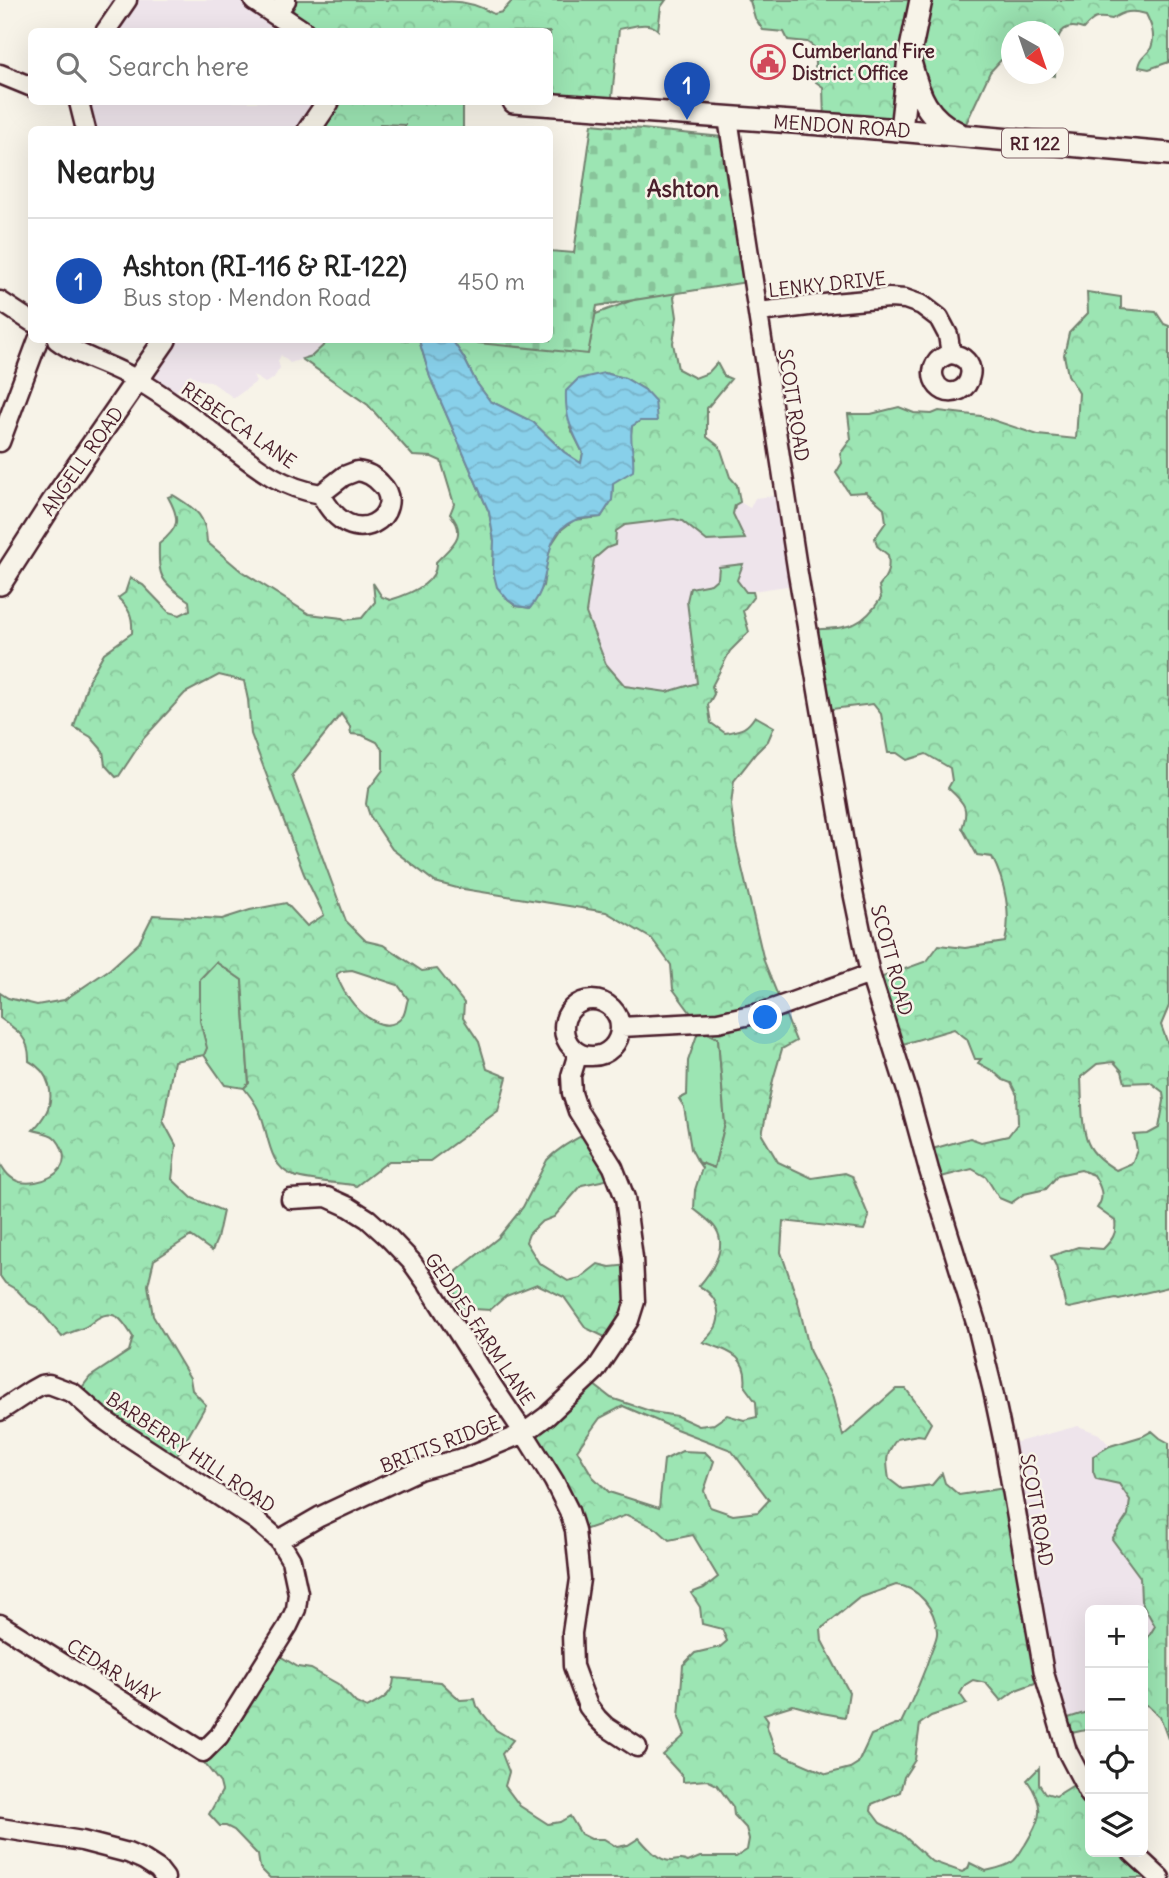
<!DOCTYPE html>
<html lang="en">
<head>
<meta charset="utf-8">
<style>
	body { margin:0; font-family:Delius,sans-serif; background:#f6f6f6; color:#222 }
	.controls { position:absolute; right:21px; bottom:21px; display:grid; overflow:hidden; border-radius:10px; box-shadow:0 7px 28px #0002 }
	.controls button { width:63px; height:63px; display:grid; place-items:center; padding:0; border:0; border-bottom:2px solid #e0e0e0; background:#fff; color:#222; font:35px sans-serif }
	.compass { position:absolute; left:1001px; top:21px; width:63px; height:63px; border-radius:50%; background:#fff; box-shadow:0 7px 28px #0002; rotate:140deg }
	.you { position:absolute; left:766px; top:1018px; width:24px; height:24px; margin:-18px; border:5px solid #fff; border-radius:50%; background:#1a73e8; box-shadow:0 0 0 10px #1a73e833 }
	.badge { display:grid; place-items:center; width:46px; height:46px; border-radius:50%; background:#d1495b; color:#fff; font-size:23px; font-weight:700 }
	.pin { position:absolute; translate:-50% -58px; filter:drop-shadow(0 2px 4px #0008) }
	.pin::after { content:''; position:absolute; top:37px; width:24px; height:21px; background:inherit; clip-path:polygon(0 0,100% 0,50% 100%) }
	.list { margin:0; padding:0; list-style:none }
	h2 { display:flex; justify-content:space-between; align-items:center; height:91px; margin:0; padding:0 28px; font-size:30px }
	h2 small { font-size:23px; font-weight:400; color:#767676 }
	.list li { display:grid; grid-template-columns:46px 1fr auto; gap:21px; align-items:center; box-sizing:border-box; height:126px; padding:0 28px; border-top:2px solid #e0e0e0 }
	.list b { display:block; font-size:26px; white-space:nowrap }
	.list p { margin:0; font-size:23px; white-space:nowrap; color:#767676 }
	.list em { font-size:23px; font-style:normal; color:#767676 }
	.icon { flex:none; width:38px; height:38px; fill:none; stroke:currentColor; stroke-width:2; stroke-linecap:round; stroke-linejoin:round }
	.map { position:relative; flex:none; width:1169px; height:1878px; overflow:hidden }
	.search { position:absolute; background:#fff; box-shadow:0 7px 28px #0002; left:28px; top:28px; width:525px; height:77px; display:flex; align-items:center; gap:18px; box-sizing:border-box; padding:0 24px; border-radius:10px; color:#767676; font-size:26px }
	.panel { position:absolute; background:#fff; box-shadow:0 7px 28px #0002; left:28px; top:126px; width:525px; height:217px; border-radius:10px }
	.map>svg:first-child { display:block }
</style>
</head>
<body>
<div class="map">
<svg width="1169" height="1878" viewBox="0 0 1169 1878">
	<defs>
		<pattern id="forest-crowns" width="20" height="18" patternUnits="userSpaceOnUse" patternTransform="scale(1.75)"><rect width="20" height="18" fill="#9ce5b3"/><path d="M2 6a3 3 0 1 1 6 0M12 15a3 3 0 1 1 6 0" fill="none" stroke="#88c49a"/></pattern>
		<pattern id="cemetery-stones" width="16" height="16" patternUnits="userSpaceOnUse" patternTransform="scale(1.75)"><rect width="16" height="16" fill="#9ce5b3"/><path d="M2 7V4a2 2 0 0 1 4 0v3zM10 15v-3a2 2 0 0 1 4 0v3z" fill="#88c49a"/></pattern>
		<pattern id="water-waves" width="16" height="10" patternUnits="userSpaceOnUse" patternTransform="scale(1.75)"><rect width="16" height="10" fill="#88d0ea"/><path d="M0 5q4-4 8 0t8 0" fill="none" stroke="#77b2c9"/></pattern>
	</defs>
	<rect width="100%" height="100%" fill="#f7f3e8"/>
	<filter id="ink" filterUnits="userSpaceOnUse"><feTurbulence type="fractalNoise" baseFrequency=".0143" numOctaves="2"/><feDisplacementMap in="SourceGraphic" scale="14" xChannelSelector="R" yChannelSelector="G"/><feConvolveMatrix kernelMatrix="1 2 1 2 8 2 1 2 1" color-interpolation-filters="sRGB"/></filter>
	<g filter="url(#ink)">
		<path fill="#eee4eb" d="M106,0H255L311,31H108L120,9Z
			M81,102H325L303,130L87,129Z
			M161,340H325V344L312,356L290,363L281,355L278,361L280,368L273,379L265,383L253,375L256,382L234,398L210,381L200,380L190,374L169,400L136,376Z
			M782,495L801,584L746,592L737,580L742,564L718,578L687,601L697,683L667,692L625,687L606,664L586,613L594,559L607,548L616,531L625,525L674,519L682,521L707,541L745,538L733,514L735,505L740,502L750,508L755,498Z
			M1078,1426L1099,1434L1110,1446L1093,1456L1096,1479L1119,1484L1130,1500L1128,1515L1112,1539L1140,1577L1141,1601L1155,1626L1143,1646V1610H1090V1711L1062,1720L1006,1445Z"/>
		<path fill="#9ce5b3" stroke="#73826f" stroke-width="2" d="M216,962L242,980L249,1083L244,1088L225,1085L204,1055L206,1048L200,1021L199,979Z
			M700,1026L704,1031L718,1038L725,1124L714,1168L698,1162L691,1149L684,1107L679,1099L687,1095L688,1061Z"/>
		<path fill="url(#forest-crowns)" stroke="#73826f" stroke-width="2" fill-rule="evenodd" d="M279,0H435L443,2C462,0 478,5 494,14L502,12L512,1L527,2L531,0H666L661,7L658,30C648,20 632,27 619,29L611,106L550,102V32L311,31Z
			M748,0H1169V62L1149,69L1139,67C1141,55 1147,56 1151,48C1156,36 1151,24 1146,14C1132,10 1124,11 1112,19C1096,16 1094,17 1083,29C1051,18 1056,55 1055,76L1046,74H1054V32H1012L1011,62L1008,59L1001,60L990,72L963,130L899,87L889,128L824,120L823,87L816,82L814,47L807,42L788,40L784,32L763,30L755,18L750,1Z
			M325,102H463V129H405V125L380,124L379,129L303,130Z
			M673,285L678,290L674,297L677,317L673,343L678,369L695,378L708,373L717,363L724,376L731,379L707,408V437L720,447L730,477L737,485L740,502L735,505L733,514L745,539L707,541L682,521L674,519L625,525L616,531L615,545L607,548L594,559L586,613L606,664L625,686L667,692L697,683L687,601L690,588L711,584L718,578L719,567L743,564L737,580L746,592H753L754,596L743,611L749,632L730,651L712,686L714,694L708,705L711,723L725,733C741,730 746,730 755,716L774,727L768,741L756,753L734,781L731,805L736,843L764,961L796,1041L782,1049L773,1080L762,1135L778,1162L812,1178L845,1173L852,1176L869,1217L864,1230L783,1221L781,1252L798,1302L810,1352L832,1395L843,1436L896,1389H906L931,1423L924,1436L918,1435L897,1439C885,1454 886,1461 889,1479L902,1489L932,1485L942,1473L945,1483L959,1495L1012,1487L1046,1679L1016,1690L1001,1701L986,1683L973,1680L965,1685L960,1694L967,1704L931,1716L920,1724L915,1760L904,1777L900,1792L872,1804L871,1811L880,1823L902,1834L931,1861L962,1872L968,1869L970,1863L986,1871C994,1869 1005,1867 1012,1862C1018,1858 1021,1850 1025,1845C1041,1818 1046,1807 1027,1780L1039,1768V1784L1045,1793L1056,1796L1082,1780L1090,1794V1852H1133L1160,1878H270L260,1868L258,1855L234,1830L226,1826H220L209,1814L222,1791L220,1783L194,1750L203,1744L270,1650L298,1667L311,1669L338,1684L356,1703L367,1708C381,1700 393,1696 394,1678L441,1682L460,1700L475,1699L477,1706L496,1730L513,1740L502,1754L509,1772L505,1786L520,1806L548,1824L560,1822L570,1816L581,1834L591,1839H604L617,1847L628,1845L639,1838C647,1847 658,1861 671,1861C678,1860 681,1859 688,1862L700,1857H736L747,1850L749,1839L746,1828L734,1815L733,1807L717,1785L707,1780L683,1782V1777L663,1755L685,1735L679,1717L683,1665L695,1653L720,1647L727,1641L722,1629L702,1624L700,1607L691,1593L704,1588L718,1577L693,1535L669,1540L657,1529L627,1515L578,1532L523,1433L584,1377L611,1398L653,1412L677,1416L699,1426L714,1424L727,1415L744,1420L757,1417L756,1402L745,1387C749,1355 728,1351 703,1342C708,1337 715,1331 717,1324C722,1308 713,1293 699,1286C711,1272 728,1248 716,1229C711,1221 701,1215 694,1209L695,1190L702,1168L698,1162L714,1168L725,1124L718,1038L704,1031L673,989L671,965L652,939L606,912L457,888L435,882L392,849L370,816L366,804L368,790L383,770V751L377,742L362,735L351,734L350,727L341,714L292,775L346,921L366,941L383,945L422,971L437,969L464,1003L463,1018L479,1042L487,1069L507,1077L498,1111L430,1161H389L355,1187L353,1185C337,1183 308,1181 294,1176C271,1168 269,1141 263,1121C260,1109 252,1098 244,1088L249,1083L242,980L216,962L200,979V1021L207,1048L204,1055L174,1061L163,1121L176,1145L172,1179L192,1198L223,1211L217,1239L212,1251L191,1236L154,1260L148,1285L153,1316L190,1378L192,1390L206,1405L173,1463L77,1394L90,1377L129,1351L133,1337C124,1323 116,1307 98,1318C93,1321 89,1326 83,1328C74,1332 71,1331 62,1337L38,1308L30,1304L17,1290L5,1283L0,1276V1163C5,1172 10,1179 20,1182C39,1186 69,1174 63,1152C62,1147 58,1140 54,1137C50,1133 39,1132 33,1130C37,1126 41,1121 44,1116C57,1097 49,1071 29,1061C30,1038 17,1030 0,1018V993L8,998L37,1005L64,1000L110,969L139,943L153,915L222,919L250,910L286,903L307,926L324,915L304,874L251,734L248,700L244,681L219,675L185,693L144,738L119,776L116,777L105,765L103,751L91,737L74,727L89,679L104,653L132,633C133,617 130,609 118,598L125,593L130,578L143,585L169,612L180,615L190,610L189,601C161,581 158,579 159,544C179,528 181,520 168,497L173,495C195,509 206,514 207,542L241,571L309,614L342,618L345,620L362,618L375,602L373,583L382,597L390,600C407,595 438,584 436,562C451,546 469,536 450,514L454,504L441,461L432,457L413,456L368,405L302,359L312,356L325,344V340H419L430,377L489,512L494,541L493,571L508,600L516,606L530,608L543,586L549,548L561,530L574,520L601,517L612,500L613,483L634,457L630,442L632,426L640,421L645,390L625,378L604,373L570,427L583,453L581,464L564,452L533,422L490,401L476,382L464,358L452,340H550L561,327ZM352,970L398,985L408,999C406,1004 406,1011 403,1016C386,1038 359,1013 348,997C343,991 340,983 337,977V974L342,971ZM623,1406L676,1429L731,1450L769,1500L758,1512L733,1515L710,1507L704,1491L714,1461L705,1452L682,1451L664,1460L659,1508L609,1492L593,1477L577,1450L600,1418ZM896,1585C919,1587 935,1609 937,1631C938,1637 933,1646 931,1652C923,1677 913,1699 901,1723L871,1735L858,1763L850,1768L827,1774L776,1752L767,1727L768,1720L764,1714L793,1705L822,1713L845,1717L849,1692L822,1641L821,1629L859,1598Z
			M1087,292L1121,297V309L1156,312L1164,324L1169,326V1006L1161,1025L1169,1047V1287L1119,1299L1116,1298L1069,1308L1066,1307L1056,1266L1051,1256L1078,1247L1103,1249C1112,1240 1117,1234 1115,1221L1097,1208C1106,1196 1100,1186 1094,1175L1081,1170L1058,1175L1046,1189L1024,1194L1011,1203L999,1198L986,1177L972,1169L937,1178L929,1150L970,1138L981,1142L1008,1136L1018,1123L1017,1095L1011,1083L1003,1080L993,1071L978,1063L981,1059H975L967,1039L954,1029L896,1046L877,979L927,961L939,945L965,948L1005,942C1012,915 1005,882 992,857L977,855L962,828C970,807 963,802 948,788L952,781L950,768L926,754L907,760L897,753H888L881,714L873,704L824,710L809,630C845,627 860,631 881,598L879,586C888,575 890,568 888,555L877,546L875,538L886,522L884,508L866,492L849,493L836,473L842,463L840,454L851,439L848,414H871L899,407L914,413L932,414L939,411L981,416L1038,435L1076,439L1079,393L1068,375L1064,355L1069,333L1088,313ZM1114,1062L1122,1071L1125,1083L1150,1082L1163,1092L1164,1101L1159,1128L1148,1134L1134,1135L1137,1150L1132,1163L1116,1170C1105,1163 1093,1155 1088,1143C1081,1128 1082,1094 1081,1077L1097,1064Z
			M590,1131L609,1162L606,1180L582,1185L554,1217L541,1222L529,1234L526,1242L539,1263L568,1281L580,1278L598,1264L610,1267L629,1265L625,1320L609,1339L586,1328L564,1297L537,1284L506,1296L490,1310L456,1308L454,1302L457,1271L498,1238L523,1207L547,1160C559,1147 575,1140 590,1131Z
			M1152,1431L1160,1438L1169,1443L1168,1739L1160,1717L1147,1705L1143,1706V1646L1155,1626L1141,1601L1140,1577L1112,1539L1128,1515L1130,1500L1119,1484L1096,1479L1093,1471V1456L1110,1446L1143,1436Z
			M1090,1711V1729L1067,1734L1062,1720Z"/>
		<path fill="url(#cemetery-stones)" stroke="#73826f" stroke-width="2" d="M592,124L722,137L747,282L597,306L588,354L469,342V340H550V251L574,253Z"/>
		<path fill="url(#water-waves)" stroke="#6f899e" stroke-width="2" d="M419,340H452L464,358L476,382L490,401L533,422L564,452L581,463L583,453C571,428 565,419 566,391L578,379L604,373L625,378L645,390L655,401L657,421H640L632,426C629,443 635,454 633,471L613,483L612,500L601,517C593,518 581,517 573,521C547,532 549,561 543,583C541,592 536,601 530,608L517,606L508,600L497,587L493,571L494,541L489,512L430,377Z"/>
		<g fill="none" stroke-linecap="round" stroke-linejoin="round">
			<g stroke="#4a1f2b" stroke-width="23">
				<path id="minor" d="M276,14L286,0
					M105,32L127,0
					M0,74L32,87
					M79,102L86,130
					M728,118L798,574L850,878L870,974L909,1097L929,1170L977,1326L993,1391L1004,1443L1044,1673L1067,1751L1090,1795
					M0,301L32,322
					M759,312L833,303L889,298L905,299L922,305L939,318L948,335L951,354C918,362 936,402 960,390C966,387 969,382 970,376C973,364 963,355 951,354
					M57,340C81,358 113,365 139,381C166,397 193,417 218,437C252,463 277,487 321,494
					M0,442L38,340
					M357,471C367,472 374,476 381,484C409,511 353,559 321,494L344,476Z
					M564 1028a28 28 0 1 1 56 0a28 28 0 1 1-56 0Z
					M621,1027L718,1022L764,1012L870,974
					M291,1199L327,1197L349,1207L368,1219L389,1238L411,1261L426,1282L485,1375L524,1433L554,1481L569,1511L575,1530L580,1579L572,1633L573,1666L581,1688L588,1706L597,1718L605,1726L637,1747
					M0,1411L32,1390L41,1385L49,1384L73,1393L99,1416L120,1431L257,1521L279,1540L291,1560L298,1593L296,1609L288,1626L219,1736L203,1752L0,1624
					M279,1540L319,1517L419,1470L466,1457L524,1433L547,1416L595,1371L629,1320L635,1301L633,1258L625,1198L613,1167L578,1111L572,1093L571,1076L578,1053
					M0,1828L82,1841L128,1853L144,1860L158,1869L165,1878
					M1132,1852L1160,1878"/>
			</g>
			<g stroke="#4a1f2b" stroke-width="26">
				<path id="major" d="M255,0L303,32
					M911,65C919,96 927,118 958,133
					M514,102L863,127L1169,154
					M309,130L328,102
					M901,130L909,58L921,0
					M0,584L52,503L165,340"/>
			</g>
			<use href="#minor" stroke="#f7f3e8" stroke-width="18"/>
			<use href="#major" stroke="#f7f3e8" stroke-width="21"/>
		</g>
	</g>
	<defs>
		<g id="civic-ring" transform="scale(1.75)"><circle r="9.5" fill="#f7f3e8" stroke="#d1495b" stroke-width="1.5"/><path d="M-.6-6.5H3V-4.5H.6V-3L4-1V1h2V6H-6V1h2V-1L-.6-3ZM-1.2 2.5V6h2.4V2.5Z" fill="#d1495b"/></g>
	</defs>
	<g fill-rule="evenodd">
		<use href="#civic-ring" x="768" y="62"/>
	</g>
	<g text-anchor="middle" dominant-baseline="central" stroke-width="5" stroke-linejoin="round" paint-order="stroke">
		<rect fill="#f7f3e8" stroke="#7e5f64" stroke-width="2" x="1002" y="128.5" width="66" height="29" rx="5"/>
		<g font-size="18" font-weight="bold" fill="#4a1f2b">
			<text x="1035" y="143">RI 122</text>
		</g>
		<g font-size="19" font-weight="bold" fill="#4a1f2b" stroke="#f7f3e8" text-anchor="start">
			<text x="792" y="51">Cumberland Fire<tspan x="792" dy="22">District Office</tspan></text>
		</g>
		<g font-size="19" fill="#4a1f2b" stroke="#f7f3e8">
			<text transform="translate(842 126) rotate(4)">MENDON ROAD</text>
			<text transform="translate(827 284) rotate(-6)">LENKY DRIVE</text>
			<text transform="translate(794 405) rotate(81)">SCOTT ROAD</text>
			<text transform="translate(239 425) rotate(35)">REBECCA LANE</text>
			<text transform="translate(82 461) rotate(-55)">ANGELL ROAD</text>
			<text transform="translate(892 960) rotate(75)">SCOTT ROAD</text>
			<text transform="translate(480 1329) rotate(56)">GEDDES FARM LANE</text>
			<text transform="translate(440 1444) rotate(-21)">BRITTS RIDGE</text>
			<text transform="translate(191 1452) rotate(34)">BARBERRY HILL ROAD</text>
			<text transform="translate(1037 1510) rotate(80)">SCOTT ROAD</text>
			<text transform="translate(113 1671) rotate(32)">CEDAR WAY</text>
		</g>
		<g font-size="23" font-weight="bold" fill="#4a1f2b" stroke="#f7f3e8">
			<text x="683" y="188">Ashton</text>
		</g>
	</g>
</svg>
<div class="controls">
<button>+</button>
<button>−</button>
<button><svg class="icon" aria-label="locate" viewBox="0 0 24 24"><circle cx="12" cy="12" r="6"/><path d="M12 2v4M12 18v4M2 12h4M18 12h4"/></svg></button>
<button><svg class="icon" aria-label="layers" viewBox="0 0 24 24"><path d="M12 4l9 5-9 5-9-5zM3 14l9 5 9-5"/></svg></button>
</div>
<svg class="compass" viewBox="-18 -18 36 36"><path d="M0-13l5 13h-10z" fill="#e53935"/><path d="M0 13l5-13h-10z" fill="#767676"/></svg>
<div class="you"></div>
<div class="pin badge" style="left:687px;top:120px;background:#1a4fb4">1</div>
<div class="search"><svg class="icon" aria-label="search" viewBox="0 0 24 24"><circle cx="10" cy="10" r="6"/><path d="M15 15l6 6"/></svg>Search here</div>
<section class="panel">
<h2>Nearby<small></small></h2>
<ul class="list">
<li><span class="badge" style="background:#1a4fb4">1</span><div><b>Ashton (RI-116 &amp; RI-122)</b><p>Bus stop · Mendon Road</p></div><em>450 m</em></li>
</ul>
</section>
</div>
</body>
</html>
